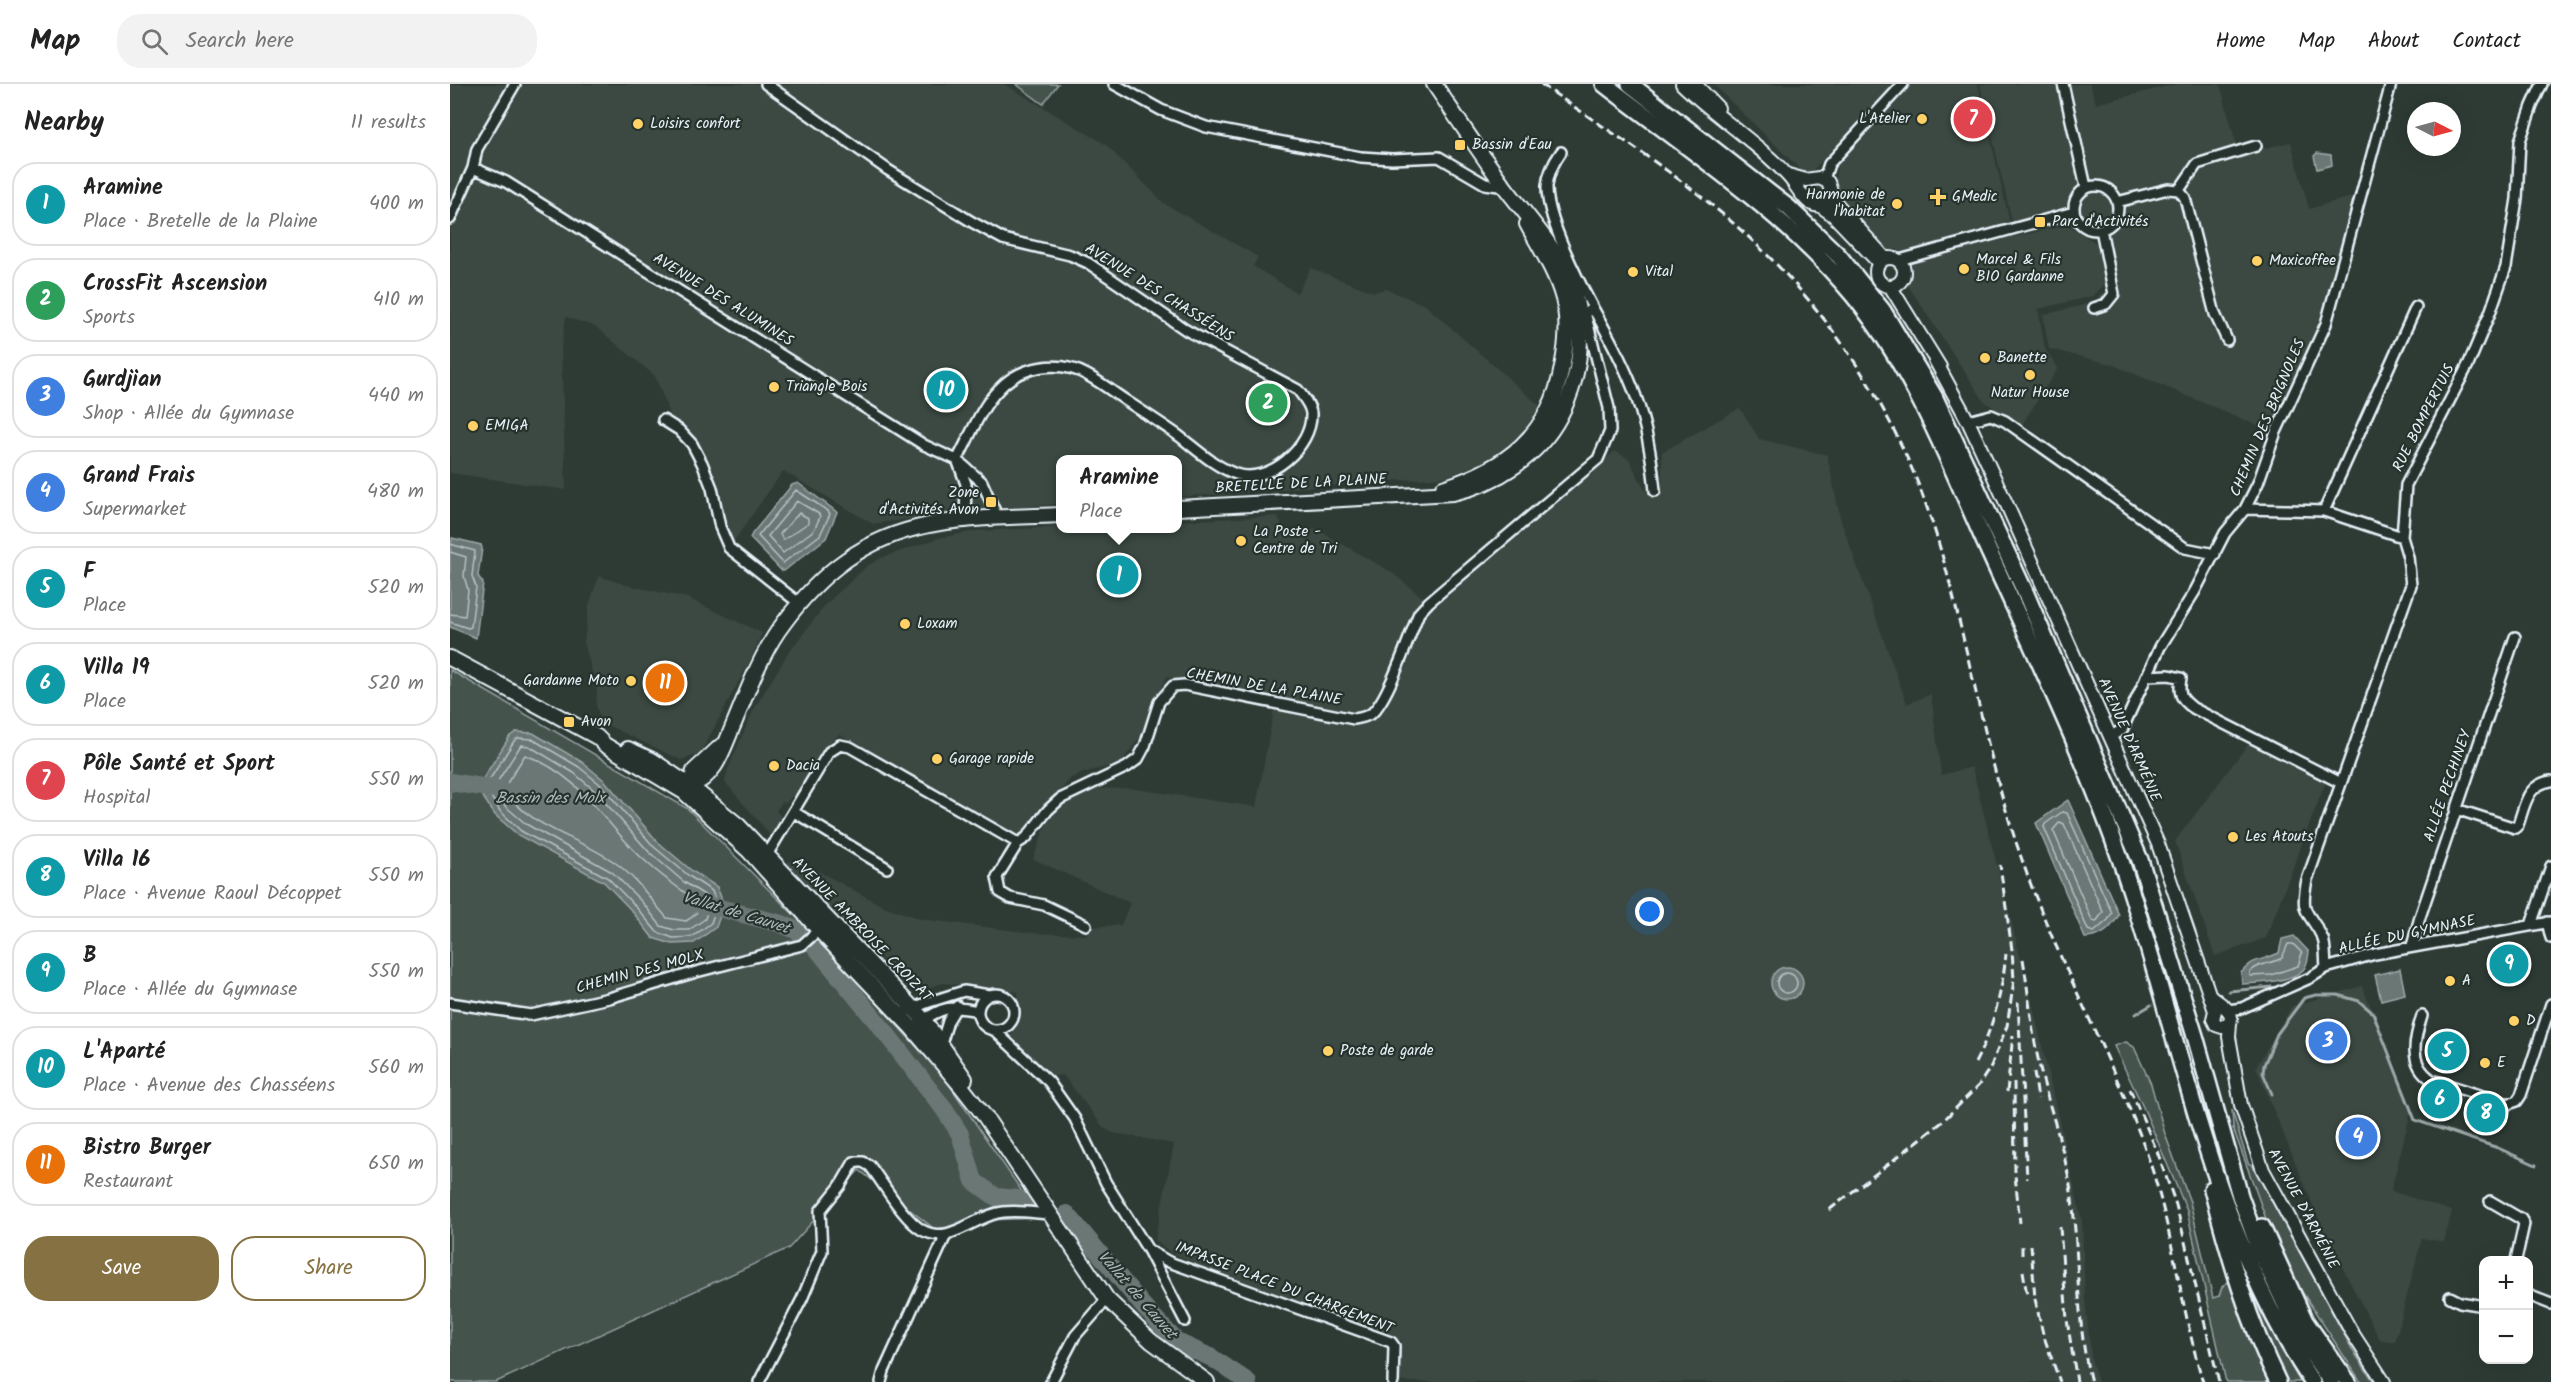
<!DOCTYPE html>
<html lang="en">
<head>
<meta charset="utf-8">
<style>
	body { margin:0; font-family:Kalam,sans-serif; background:#f2f2f2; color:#222 }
	.controls { position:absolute; right:18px; bottom:18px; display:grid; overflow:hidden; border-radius:12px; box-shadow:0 6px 24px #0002 }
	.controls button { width:54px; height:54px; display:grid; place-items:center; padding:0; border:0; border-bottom:2px solid #e0e0e0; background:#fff; color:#222; font:30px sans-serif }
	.compass { position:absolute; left:1957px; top:18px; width:54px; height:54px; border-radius:50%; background:#fff; box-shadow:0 6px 24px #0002; rotate:96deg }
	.you { position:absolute; left:1200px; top:828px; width:21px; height:21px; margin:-15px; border:4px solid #fff; border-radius:50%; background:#1a73e8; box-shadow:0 0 0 9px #1a73e833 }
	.badge { display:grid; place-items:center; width:39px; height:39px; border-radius:50%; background:#857141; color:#fff; font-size:20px; font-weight:700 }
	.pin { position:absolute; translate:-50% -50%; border:3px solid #fff; box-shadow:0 2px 6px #0006 }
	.popup { position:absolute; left:606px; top:371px; width:126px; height:78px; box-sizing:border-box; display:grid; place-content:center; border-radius:12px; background:#fff; filter:drop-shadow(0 2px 4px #0005); font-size:20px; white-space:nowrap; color:#767676 }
	.popup b { font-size:22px; color:#222 }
	.popup::after { content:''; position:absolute; left:50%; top:100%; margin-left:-12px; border:12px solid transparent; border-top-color:#fff }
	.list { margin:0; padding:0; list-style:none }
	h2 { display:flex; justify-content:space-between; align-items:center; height:78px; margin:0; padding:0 24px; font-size:26px }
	h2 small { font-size:20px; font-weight:400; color:#767676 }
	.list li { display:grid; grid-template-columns:39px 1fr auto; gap:18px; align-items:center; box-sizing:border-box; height:84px; margin:0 12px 12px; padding:0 12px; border:2px solid #e0e0e0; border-radius:24px }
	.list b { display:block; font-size:22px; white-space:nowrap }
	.list p { margin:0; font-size:20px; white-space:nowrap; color:#767676 }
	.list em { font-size:20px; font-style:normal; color:#767676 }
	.actions { display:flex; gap:12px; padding:18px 24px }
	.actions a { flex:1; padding:14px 0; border:2px solid #857141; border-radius:24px; text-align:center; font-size:21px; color:#857141 }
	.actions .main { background:#857141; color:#fff }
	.icon { flex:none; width:33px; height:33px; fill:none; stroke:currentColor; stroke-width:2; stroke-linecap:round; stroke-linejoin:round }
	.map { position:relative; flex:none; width:2101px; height:1298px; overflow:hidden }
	header { display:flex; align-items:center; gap:36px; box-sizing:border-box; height:84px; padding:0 30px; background:#fff; border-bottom:2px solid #e0e0e0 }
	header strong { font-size:28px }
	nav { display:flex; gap:33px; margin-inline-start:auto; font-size:21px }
	.search { width:420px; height:54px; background:#f2f2f2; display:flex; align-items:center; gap:15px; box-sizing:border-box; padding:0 21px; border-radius:24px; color:#767676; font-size:22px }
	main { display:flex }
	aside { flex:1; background:#fff }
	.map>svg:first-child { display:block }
</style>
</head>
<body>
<header>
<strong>Map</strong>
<div class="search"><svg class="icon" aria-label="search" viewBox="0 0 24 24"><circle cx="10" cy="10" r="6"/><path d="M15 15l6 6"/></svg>Search here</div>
<nav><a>Home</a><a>Map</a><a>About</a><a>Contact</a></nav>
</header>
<main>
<aside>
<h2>Nearby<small>11 results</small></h2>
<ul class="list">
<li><span class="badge" style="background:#0f9aa8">1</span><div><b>Aramine</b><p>Place · Bretelle de la Plaine</p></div><em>400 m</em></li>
<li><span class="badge" style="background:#2e9e5b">2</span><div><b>CrossFit Ascension</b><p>Sports</p></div><em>410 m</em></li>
<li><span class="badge" style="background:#3f7fe0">3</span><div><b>Gurdjian</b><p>Shop · Allée du Gymnase</p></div><em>440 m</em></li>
<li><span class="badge" style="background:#3f7fe0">4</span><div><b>Grand Frais</b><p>Supermarket</p></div><em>480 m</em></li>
<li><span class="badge" style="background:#0f9aa8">5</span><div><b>F</b><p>Place</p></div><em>520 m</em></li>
<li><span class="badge" style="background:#0f9aa8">6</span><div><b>Villa 19</b><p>Place</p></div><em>520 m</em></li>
<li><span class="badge" style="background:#e0444e">7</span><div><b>Pôle Santé et Sport</b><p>Hospital</p></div><em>550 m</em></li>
<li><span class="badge" style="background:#0f9aa8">8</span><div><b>Villa 16</b><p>Place · Avenue Raoul Décoppet</p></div><em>550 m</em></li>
<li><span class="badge" style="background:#0f9aa8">9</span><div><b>B</b><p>Place · Allée du Gymnase</p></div><em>550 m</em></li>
<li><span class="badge" style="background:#0f9aa8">10</span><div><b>L'Aparté</b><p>Place · Avenue des Chasséens</p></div><em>560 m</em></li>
<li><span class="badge" style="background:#e8710a">11</span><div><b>Bistro Burger</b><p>Restaurant</p></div><em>650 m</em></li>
</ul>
<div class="actions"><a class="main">Save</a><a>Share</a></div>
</aside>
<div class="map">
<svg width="2101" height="1298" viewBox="0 0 2101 1298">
	<rect width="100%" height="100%" fill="#2e3b35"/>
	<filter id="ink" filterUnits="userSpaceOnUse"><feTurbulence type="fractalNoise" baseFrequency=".0167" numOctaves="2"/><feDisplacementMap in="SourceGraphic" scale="12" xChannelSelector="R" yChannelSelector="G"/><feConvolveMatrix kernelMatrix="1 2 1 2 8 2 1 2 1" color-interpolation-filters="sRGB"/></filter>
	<g filter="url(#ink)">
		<path fill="#3b4843" d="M0,0H554L655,60L715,120L808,173L803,182L847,209L861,184L923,208L936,205L975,221L1091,323L1068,354L1037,378L994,393L728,413V376H610V420L498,429L423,440L333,387L281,461L245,361L221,333L205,292L146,243L116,233L111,264L116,406L0,389Z
			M1263,0H1444L1363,86L1354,89Z
			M1462,0H1528L1563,153L1618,141L1646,159L1655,200L1643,212L1588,225L1595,265L1608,284L1571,342L1534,317L1459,203L1455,194L1458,182L1447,165L1438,167L1432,166L1387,109L1386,90L1388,78L1405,63Z
			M1530,0H1640L1646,20L1726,0H1770L1789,70L1841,58L1859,125L1908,111L1879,223L1823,348L1661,280L1599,265L1593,231L1641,219L1657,206L1649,156L1621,139L1565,150Z
			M1290,324L1309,355L1377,371L1391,437L1457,620L1481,610L1491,691L1522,683L1585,931L1632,1137L1635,1216L1642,1278L1648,1298H948V1269L952,1257L735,1175L720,1168L705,1156L724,1060L663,1049L654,1044L613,991L604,992L561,955L569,925L568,908L493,899L466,908L458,904L421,863L393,840L334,779L341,777L357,781L433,822L471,835L584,849L637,851L638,843L671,841L680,819L583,775L601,728L613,717L624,711L651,705L679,704L806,723L825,619L926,636L978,527L1165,367L1179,375L1195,406L1212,407V368Z
			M827,432L835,447L866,445L941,488L976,516L966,527L928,614L918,625L901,629L716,593L690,653L671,679L632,689L621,694L578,746L571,750L563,749L389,650L367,673L345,713L342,712L336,719L332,718L326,727L331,732L330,737L322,753L275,698L278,685L303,627L338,569L376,520L417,482L431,474L489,454L526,447L610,443V444H728V437Z
			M149,492L176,501L237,514L312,549L302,573L250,670L231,676L151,638L146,621L147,607L134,558L139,521Z
			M1799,659L1876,697L1816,854L1765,872L1725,757Z
			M1912,902L1962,1023L1941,1107L2002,1127L1994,1158L1972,1154L1945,1258L1930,1256L1874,1148L1806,983L1842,922Z"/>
		<path fill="#45524e" stroke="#96a2a3" stroke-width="1.5" d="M566,0H608L593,20Z
			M0,586L238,725L376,863L494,993L590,1134L537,1136L500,1157L409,1086L339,1164L46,1298H0Z
			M1676,958L1684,963L1701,1000L1715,1050L1740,1118L1763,1214L1769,1212L1772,1203L1778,1198L1784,1208L1822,1298H1776L1737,1127L1694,1025L1664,962Z
			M1782,1026L1798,1079L1802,1081L1902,1265L1924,1298H1911L1843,1194L1819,1143L1783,1044Z
			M1795,1200L1850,1298H1835L1820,1269Z"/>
		<path fill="#6b7775" stroke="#9da8a9" stroke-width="1.5" d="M1867,69L1881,71L1882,81L1867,85L1864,72Z
			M348,399L387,428L376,454L334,487L331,486L300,454L302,450L342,401Z
			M2,454L31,461L32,464L28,492L33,499L26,554L0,543V471Z
			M66,648L83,649L132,678L155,697L208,758L242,787L267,803L274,821L266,843L244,859L222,860L203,854L182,827L154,798L68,751L45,731L27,704L60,652Z
			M1618,716L1669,831C1661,844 1652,854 1635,854L1586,739Z
			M1844,852L1859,868C1858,874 1858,881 1853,886C1841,898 1808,899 1792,900L1791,889C1806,872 1810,878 1829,869L1832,855Z
			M1321 899a16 16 0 1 1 32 0a16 16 0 1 1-32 0Z
			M1950,885L1955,910L1931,916L1925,891Z"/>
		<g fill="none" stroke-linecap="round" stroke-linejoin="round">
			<path stroke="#b6c0c4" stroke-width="1.5" d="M346,406L378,427L380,430L370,451L333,479L308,452Z
				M347,417L369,430L370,433L364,446L333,469L318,452Z
				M349,429L358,434V439L333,456L330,450Z
				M0,460L25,467L22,492L26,503L21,543L18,544L0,538
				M0,468L16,473L14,492L18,506L15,532L0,530
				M68,654L82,655L129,683L151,701L204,763L239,792L262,807L267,821L261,839L242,853L223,854L207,848L186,823L158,794L71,747L50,727L35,703L64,657Z
				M71,661L79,662L124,689L145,707L199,768L234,798L256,812L259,821L255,835L239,846H224L211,842L192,818L162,788L76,740L55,722L44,703Z
				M75,671C131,691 153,738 193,775C210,791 229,805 249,818C252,827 243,833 236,837L217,834C201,816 187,795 167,780C131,753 78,745 54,704Z
				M1612,728L1617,729L1662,829L1658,836L1644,848L1638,846L1594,743L1595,740Z
				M1610,738L1614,740L1653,828L1646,838L1642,836L1603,746Z
				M1838,860H1843L1852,869L1848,882L1821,891L1800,892V888C1808,879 1821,880 1832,874Z
				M1327 899a10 10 0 1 1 20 0a10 10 0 1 1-20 0Z"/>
			<path stroke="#9da8a9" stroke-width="3" d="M1779,907L1822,903
				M1686,930L1701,921
				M1822,1010L1813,989L1814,981L1827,950L1854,914L1866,911H1888L1909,917L1923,929L1965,1036L2048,1064L2086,1081"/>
			<path stroke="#6b7775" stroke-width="18" d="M0,698L51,706
				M249,819L332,840L356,851L435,948L494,1025L510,1050L524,1097L546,1113L579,1116
				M617,1130L693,1222L727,1258L762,1274L798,1298"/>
			<g stroke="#e8f1f8" stroke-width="14">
				<path id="minor" d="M316,0L438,86L522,138L553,155L620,171L638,179L736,246L848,306C853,313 860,320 861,329C863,363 818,401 786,390C765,383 746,365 729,352C711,339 693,328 675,316C663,308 650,298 637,291C609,275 570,282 549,305C530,324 520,353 507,376
					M664,0L711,26L756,43L911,73L942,75L989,73L1035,100L1056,103
					M1613,0L1636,103
					M1111,68C1104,78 1098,89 1097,102C1096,134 1128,196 1144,226
					M23,84L56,98L474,361L507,376L532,398L548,434
					M1374,95L1379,80L1453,0
					M1624 124a22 22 0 1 1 44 0a22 22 0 1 1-44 0Z
					M1729,106L1747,80L1806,62
					M1667,118L1718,105L1729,106L1735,114L1765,230L1777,256
					M0,135L23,84L27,65L65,0
					M1453,175L1624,128
					M1644,224L1656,220L1664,210L1651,145
					M1135,228L1144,226C1181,291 1198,330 1205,407
					M213,336L229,346L242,360L252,379L262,404L270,443L279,464L350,520
					M1518,337L1541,331L1555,337L1735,464L1765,470
					M508,378L516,400L515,438
					M1795,425L1874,427L1952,453
					M1874,427L1966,223
					M1696,592L1719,591L1731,594C1728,610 1731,615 1743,624L1891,699
					M1661,652L1672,646L1710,563L1745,507L1775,449L1795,425L1808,399L1826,348L1876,240L1941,0
					M2006,725L2065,744L2068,741C2075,721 2077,700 2101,697
					M344,728L437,784
					M314,776L379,668L390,661L400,663L568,759
					M2097,838L2101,854
					M636,841L594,821L560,814L550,808L547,793L568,759L576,754L598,726L610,715L677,683L688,675L695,662L709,618L723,602L734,601L904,635C911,634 916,633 922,629C939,614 959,552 969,529L979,518L1148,375L1160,347L1159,324L1135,228L1128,230
					M2081,841L2101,782
					M1962,862L1970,833L2065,553
					M1876,884C1875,875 1876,863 1873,855C1860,826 1849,834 1857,796L1961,501L1958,473L1952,453L1956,401L2019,279L2040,229L2056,183L2067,115L2070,57L2082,22L2092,0
					M528 928a18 18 0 1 1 36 0a18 18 0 1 1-36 0Z
					M0,919L81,931L159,914L246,888L352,861L371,844
					M1779,926L1792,924L1860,894L1876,884L1925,870L2101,838
					M449,930L476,919L514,907L539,911
					M1972,932C1964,956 1958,980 1982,996L2058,1020L2067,1017L2071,1011L2101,920
					M469,939C492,923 501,921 527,927
					M544,946L599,998L625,1035L656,1099L698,1166L719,1178L941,1258L944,1262L943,1298
					M491,960L498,937L507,922
					M2040,1117L2071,1135L2074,1140L2066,1176
					M698,1166L735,1237
					M2078,1211L2101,1220
					M2000,1213L2010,1218L2034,1222
					M309,1298L352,1215L372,1167L370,1127L390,1102L404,1078H413L420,1082C434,1100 453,1135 472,1146C500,1162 525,1131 553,1128C568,1126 585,1129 599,1130
					M431,1298L434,1287L496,1151
					M601,1298L625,1252L657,1215"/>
			</g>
			<g stroke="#e8f1f8" stroke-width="16">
				<path id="tertiary" d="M1232,0C1265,32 1306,57 1338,92C1345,99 1353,116 1362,120C1372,125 1380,116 1381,107
					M1245,0L1268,24
					M1338,91L1356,96L1369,94L1378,98L1384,117L1435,174
					M1369,121L1383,131L1429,179
					M1426 188a14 14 0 1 1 28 0a14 14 0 1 1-28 0Z
					M1440,202L1490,283
					M1485,276L1518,337L1557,421L1708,760L1765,927
					M1761,912C1770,921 1785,926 1780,939L1772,943L1766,941L1763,935L1765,927
					M1780,939L1779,953L1791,1021L1813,1086L1901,1247L1934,1298"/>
			</g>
			<g stroke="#e8f1f8" stroke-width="18">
				<path id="secondary" d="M993,404C1056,384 1100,351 1112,283C1116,264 1118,243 1115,224C1110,194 1091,166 1077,140
					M728,424L1003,409C1047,399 1089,372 1110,332C1123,308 1129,284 1130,257C1133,190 1092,152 1054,102C1030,69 1007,34 984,0
					M0,574L147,653L155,661L234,708L299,767L369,846L462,944L511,1002L536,1034L657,1215L701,1257L757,1298
					M178,665L202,676L240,702L289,742L474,936L515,995
					M240,702C266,693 273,665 283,642C296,611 309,575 328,547C363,497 405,459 466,444C509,433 566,433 610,431
					M235,707L240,702L244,687L271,662"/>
			</g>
			<g stroke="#e8f1f8" stroke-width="20">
				<path id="trunk" d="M1154,0C1239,66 1333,127 1403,211C1465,286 1501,384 1541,472C1594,589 1651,706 1688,830C1737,988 1770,1158 1862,1298
					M1180,0L1339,124L1389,172L1433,227L1484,312L1576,510L1690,776L1745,952L1790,1112L1809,1165L1850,1252L1881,1298
					M1762,1105C1779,1171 1798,1237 1828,1298
					M1812,1143L1855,1237L1898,1298"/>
			</g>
			<use href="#minor" stroke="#26332d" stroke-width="9"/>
			<use href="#tertiary" stroke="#26332d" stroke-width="12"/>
			<use href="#secondary" stroke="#26332d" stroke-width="14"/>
			<use href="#trunk" stroke="#26332d" stroke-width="15"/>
			<path stroke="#e8f1f8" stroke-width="3" stroke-dasharray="9 4.5" stroke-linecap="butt" d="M1091,0C1149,41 1210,78 1264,123C1371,210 1448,324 1488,457C1518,558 1534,664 1568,764C1601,865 1654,957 1692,1056C1722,1135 1729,1218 1753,1298
				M1573,875C1579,910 1581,945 1589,979C1598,1022 1615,1064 1621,1108C1630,1171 1625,1236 1641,1298
				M1568,918L1577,1095
				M1525,979C1543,944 1552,909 1556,870
				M1584,988L1588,1015
				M1564,998L1565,1091L1570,1139
				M1680,1005L1707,1067L1726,1121L1769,1298
				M1557,1008L1563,951
				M1379,1126L1491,1039L1529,1001L1541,982L1557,942L1564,896L1562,866L1550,781
				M1610,1143L1617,1236L1627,1298
				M1581,1161L1585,1215L1593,1250L1610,1298
				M1572,1162V1171
				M1573,1187L1577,1211"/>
		</g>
	</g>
	<g fill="#ffd166" stroke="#26332d" stroke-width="2">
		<circle cx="1472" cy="35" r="6"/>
		<circle cx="188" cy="40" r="6"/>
		<rect x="1004" y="55" width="12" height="12" rx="3"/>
		<path d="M1485 104h6v6h6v6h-6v6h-6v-6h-6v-6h6z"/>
		<circle cx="1447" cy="120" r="6"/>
		<rect x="1584" y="132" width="12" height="12" rx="3"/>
		<circle cx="1807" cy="177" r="6"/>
		<circle cx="1514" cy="185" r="6"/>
		<circle cx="1183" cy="188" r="6"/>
		<circle cx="1535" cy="274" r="6"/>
		<circle cx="1580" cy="291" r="6"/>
		<circle cx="324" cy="303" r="6"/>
		<circle cx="23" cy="342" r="6"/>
		<rect x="535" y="412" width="12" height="12" rx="3"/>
		<circle cx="791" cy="457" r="6"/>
		<circle cx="455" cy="540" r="6"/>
		<circle cx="181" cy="597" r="6"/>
		<rect x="113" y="632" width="12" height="12" rx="3"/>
		<circle cx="487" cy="675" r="6"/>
		<circle cx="324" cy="682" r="6"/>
		<circle cx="1783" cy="753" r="6"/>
		<circle cx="2000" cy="897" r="6"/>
		<circle cx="2064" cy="937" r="6"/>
		<circle cx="878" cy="967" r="6"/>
		<circle cx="2035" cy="979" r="6"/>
	</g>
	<g text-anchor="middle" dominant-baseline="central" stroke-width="4.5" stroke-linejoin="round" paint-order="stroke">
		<g font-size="15" fill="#e8f1f8" stroke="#26332d" text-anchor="start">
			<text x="1460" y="35" text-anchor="end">L'Atelier</text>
			<text x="200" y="40">Loisirs confort</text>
			<text x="1022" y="61">Bassin d'Eau</text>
			<text x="1435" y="111" text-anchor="end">Harmonie de<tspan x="1435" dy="17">l'habitat</tspan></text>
			<text x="1502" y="113">GMedic</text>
			<text x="1602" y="138">Parc d'Activités</text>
			<text x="1526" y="176">Marcel &amp; Fils<tspan x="1526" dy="17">BIO Gardanne</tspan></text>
			<text x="1819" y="177">Maxicoffee</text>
			<text x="1195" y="188">Vital</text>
			<text x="1547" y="274">Banette</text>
			<text x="336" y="303">Triangle Bois</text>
			<text x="1580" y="309" text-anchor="middle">Natur House</text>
			<text x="35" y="342">EMIGA</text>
			<text x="529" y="409" text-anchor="end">Zone<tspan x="529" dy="17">d'Activités Avon</tspan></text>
			<text x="803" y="448">La Poste -<tspan x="803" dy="17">Centre de Tri</tspan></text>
			<text x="467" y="540">Loxam</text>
			<text x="169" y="597" text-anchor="end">Gardanne Moto</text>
			<text x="131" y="638">Avon</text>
			<text x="499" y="675">Garage rapide</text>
			<text x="336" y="682">Dacia</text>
			<text x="1795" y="753">Les Atouts</text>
			<text x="2012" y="897">A</text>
			<text x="2076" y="937">D</text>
			<text x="890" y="967">Poste de garde</text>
			<text x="2047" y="979">E</text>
		</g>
		<g font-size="15" fill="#e8f1f8" stroke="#26332d">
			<text transform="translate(709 209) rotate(32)">AVENUE DES CHASSÉENS</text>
			<text transform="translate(273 216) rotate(32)">AVENUE DES ALUMINES</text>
			<text transform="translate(1818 334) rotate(-67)">CHEMIN DES BRIGNOLES</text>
			<text transform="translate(1974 334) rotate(-63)">RUE BOMPERTUIS</text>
			<text transform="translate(851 400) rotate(-3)">BRETELLE DE LA PLAINE</text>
			<text transform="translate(814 603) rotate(10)">CHEMIN DE LA PLAINE</text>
			<text transform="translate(1679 656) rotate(66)">AVENUE D'ARMÉNIE</text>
			<text transform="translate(1998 702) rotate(-71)">ALLÉE PECHINEY</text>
			<text transform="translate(412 846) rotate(46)">AVENUE AMBROISE CROIZAT</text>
			<text transform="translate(1957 851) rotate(-12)">ALLÉE DU GYMNASE</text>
			<text transform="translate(190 888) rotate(-15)">CHEMIN DES MOLX</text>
			<text transform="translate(1853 1125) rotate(62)">AVENUE D'ARMÉNIE</text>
			<text transform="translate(834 1204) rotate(21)">IMPASSE PLACE DU CHARGEMENT</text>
		</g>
		<g font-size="16" font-style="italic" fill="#b0babd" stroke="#26332d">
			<text x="100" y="714">Bassin des Molx</text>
			<text transform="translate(286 829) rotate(17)">Vallat de Cauvet</text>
			<text transform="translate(687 1211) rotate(49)">Vallat de Cauvet</text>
		</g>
	</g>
</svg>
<div class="controls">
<button>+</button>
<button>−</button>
</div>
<svg class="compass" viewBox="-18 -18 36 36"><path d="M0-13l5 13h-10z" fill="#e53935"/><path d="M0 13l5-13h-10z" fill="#767676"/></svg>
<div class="you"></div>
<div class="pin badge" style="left:669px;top:491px;background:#0f9aa8">1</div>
<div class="popup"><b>Aramine</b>Place</div>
<div class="pin badge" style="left:818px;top:319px;background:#2e9e5b">2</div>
<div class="pin badge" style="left:1878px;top:957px;background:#3f7fe0">3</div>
<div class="pin badge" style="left:1908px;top:1053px;background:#3f7fe0">4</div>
<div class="pin badge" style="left:1997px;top:967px;background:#0f9aa8">5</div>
<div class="pin badge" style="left:1990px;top:1015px;background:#0f9aa8">6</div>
<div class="pin badge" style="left:1523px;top:35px;background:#e0444e">7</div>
<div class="pin badge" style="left:2036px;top:1029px;background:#0f9aa8">8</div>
<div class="pin badge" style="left:2059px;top:880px;background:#0f9aa8">9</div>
<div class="pin badge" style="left:496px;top:306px;background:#0f9aa8">10</div>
<div class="pin badge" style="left:215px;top:599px;background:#e8710a">11</div>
</div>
</main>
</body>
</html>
